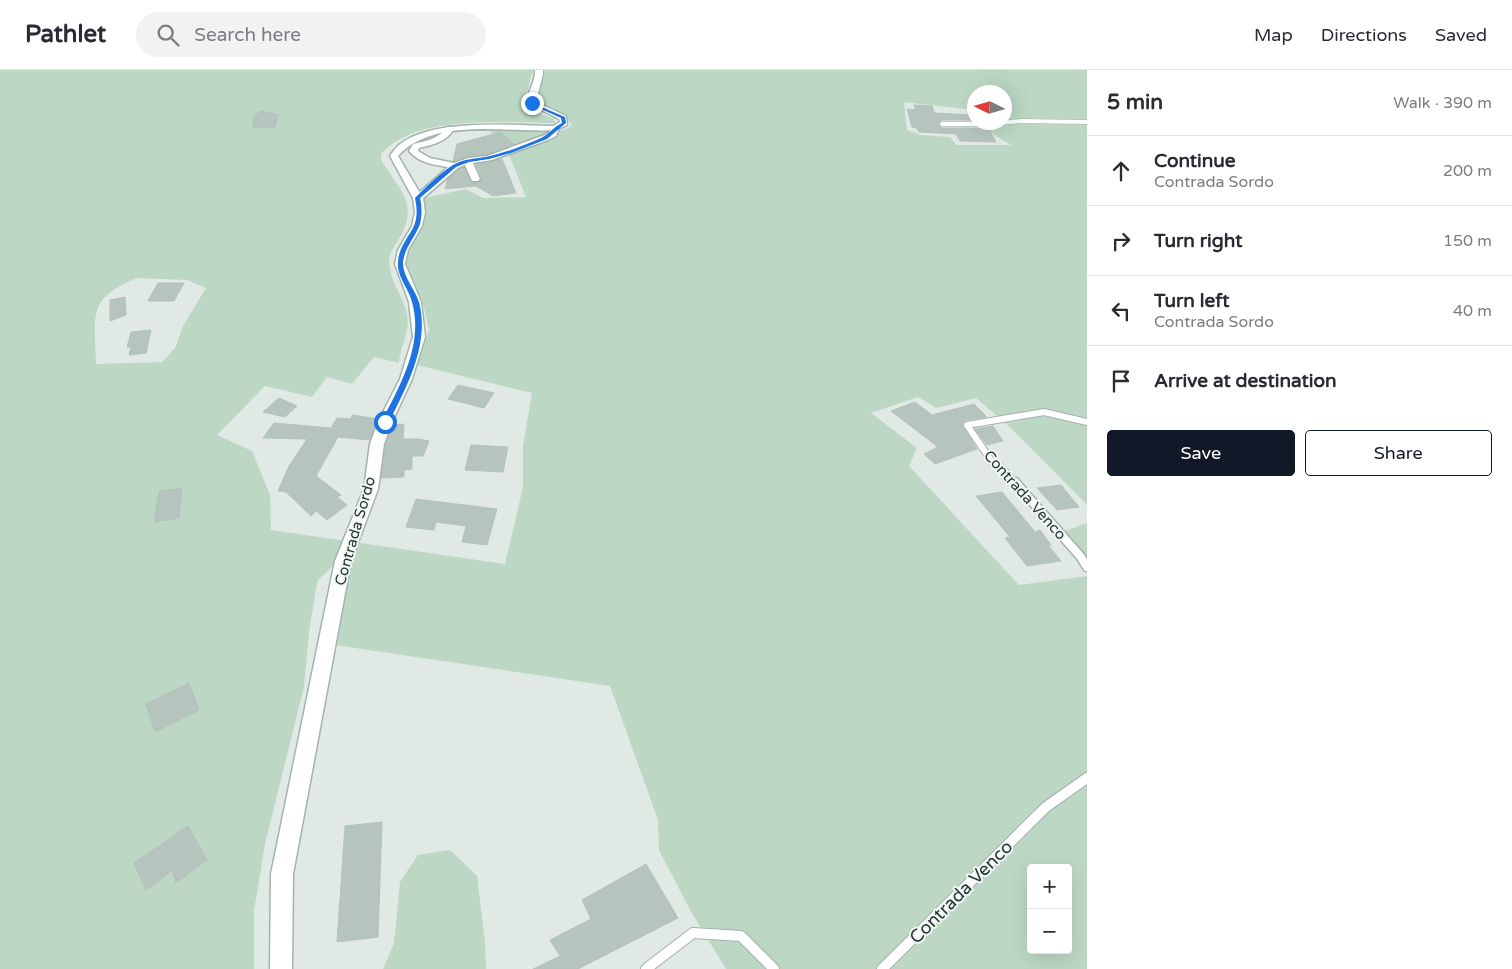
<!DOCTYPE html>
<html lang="en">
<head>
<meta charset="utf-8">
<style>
	body { margin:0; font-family:"Varela Round",sans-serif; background:#f2f2f3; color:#2b2b33 }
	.controls { position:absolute; right:15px; bottom:15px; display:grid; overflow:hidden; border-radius:5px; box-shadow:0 5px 20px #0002 }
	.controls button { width:45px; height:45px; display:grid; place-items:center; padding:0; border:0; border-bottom:1px solid #e1e1e2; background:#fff; color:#2b2b33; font:25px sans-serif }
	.compass { position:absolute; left:967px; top:15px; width:45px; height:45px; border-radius:50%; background:#fff; box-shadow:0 5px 20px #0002; rotate:275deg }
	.stop { position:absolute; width:15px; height:15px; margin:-11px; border:4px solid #1a73e8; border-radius:50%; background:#fff }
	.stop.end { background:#1a73e8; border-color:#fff; box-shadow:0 1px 5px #0008 }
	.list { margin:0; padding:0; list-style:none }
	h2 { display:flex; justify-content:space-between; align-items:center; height:65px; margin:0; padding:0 20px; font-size:21px }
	h2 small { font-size:16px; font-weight:400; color:#7c7c81 }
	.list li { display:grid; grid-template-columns:32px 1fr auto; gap:15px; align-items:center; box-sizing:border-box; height:70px; padding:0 20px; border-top:1px solid #e1e1e2 }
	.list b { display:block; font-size:19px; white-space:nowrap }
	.list p { margin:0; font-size:16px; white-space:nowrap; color:#7c7c81 }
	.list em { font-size:16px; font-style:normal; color:#7c7c81 }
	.actions { display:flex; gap:10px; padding:15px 20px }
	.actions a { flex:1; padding:11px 0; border:1px solid #111827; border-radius:5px; text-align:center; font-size:18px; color:#111827 }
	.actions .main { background:#111827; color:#fff }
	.icon { flex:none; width:28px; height:28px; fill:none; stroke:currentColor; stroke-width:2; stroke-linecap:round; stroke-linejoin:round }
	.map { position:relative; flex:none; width:1087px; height:899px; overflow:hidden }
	header { display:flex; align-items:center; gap:30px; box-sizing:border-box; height:70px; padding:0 25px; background:#fff; border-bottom:1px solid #e1e1e2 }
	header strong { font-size:24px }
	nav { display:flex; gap:28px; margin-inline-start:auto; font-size:18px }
	.search { width:350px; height:45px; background:#f2f2f3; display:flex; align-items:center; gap:12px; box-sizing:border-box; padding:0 18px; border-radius:28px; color:#7c7c81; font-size:19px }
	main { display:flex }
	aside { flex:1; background:#fff }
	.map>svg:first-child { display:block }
</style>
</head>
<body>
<header>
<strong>Pathlet</strong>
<div class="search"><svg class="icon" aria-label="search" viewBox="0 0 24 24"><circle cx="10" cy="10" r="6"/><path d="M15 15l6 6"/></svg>Search here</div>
<nav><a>Map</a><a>Directions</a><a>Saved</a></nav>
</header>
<main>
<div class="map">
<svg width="1087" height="899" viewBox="0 0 1087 899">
	<rect width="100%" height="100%" fill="#e1e9e5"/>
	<path fill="#bcd8c4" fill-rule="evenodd" d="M0,0H533L524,34L528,40L553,48L556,53C507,53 416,43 381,84V90C399,119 420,134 399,169C395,176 388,184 389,193C390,210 401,224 406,240C412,262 400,275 399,293L374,287L352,314L327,307L312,327L265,316L217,365L252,381L270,425L271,460L505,494L523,417V376L532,323L417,295L429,260L422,229L404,201L410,178L425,151L424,128L466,119L483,128L526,127L505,75L489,61L563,60L572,56C566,43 550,39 538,35V25L546,0H1087V435L1012,359L976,328L936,338L918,327L871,343L917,378L909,396L1019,515L1087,506V899H726L690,840L659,780L658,750L610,616L335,575L341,516L357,473L318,510L317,513L309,562L304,617L265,774L254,841V899H0ZM974,22H1004V52L998,53L983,58L1011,75H956L950,67L921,65L907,60L904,32L974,40ZM137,208L187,210L206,218L183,256L175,278L162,292L96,294C95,247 86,228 137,208ZM1031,798H1068V880H1031Z
		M1087,453V494L1065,461Z
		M450,780L477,806L485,872L486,899H383L394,873L400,812L418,785Z"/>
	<path fill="#b6c4be" stroke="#b4c2bc" d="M914,35L932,36L934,43L971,45V47H974V50H942L939,55L942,58H988L996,72L960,71L956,64L919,62L917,58L912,57L907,39L916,40Z
		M261,41L278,45L275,57L253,58L254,46Z
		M501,62L514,74L487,84L468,86L453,91L457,74Z
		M502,89L516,123L493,126L476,116L445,119L448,109L459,100L464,97L470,112L478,113L482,108L476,94Z
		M158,213H184L174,231H148Z
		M125,227L126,245L110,251V230Z
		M151,260L146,283L129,285L131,277H127L131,262Z
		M458,315L494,323L484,338L448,329Z
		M279,328L297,336L285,347L263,342Z
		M915,332L932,345L974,334L987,347L966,350L962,355L977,379L935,394L924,384L938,377L891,341Z
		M353,345L378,349L369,370L338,367L316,406L341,425L337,427L347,435L327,450L316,441L311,446L286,422L278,421L289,396L307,369L263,368L274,353L331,358L337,348L350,349Z
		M404,354L403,369H419L429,371L423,386H412V399L404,400V407L381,408L386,374L393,355Z
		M993,356L1003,371L987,375L975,359Z
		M471,375L508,377L503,402L465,400Z
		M1061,415L1079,437L1057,440L1037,418Z
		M182,418L179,448L154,452L159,421Z
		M1002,422L1035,462L1040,460L1051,475H1048L1061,491L1027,496L1005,468L1010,467L976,426Z
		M416,429L497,439L487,475L462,472L466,456L436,452L434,460L406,457Z
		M189,613L199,640L155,662L146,634Z
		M382,752L378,867L337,872L345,756Z
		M188,756L207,790L176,813L172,801L146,820L134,793Z
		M646,794L678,848L578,899H533L560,886L550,870L591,849L582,830Z"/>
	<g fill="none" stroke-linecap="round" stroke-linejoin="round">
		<g stroke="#a4b0ac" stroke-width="5">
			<path id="lane-far3" d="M942,54H990L1020,51L1087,52"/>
		</g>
		<g stroke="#a4b0ac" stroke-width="8">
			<path id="lane-far2" d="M1016,414L1002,398L992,392L967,355L1044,342L1087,352"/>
		</g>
		<g stroke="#a4b0ac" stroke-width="11">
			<path id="lane-far1" d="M1015,412L1080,486L1087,497"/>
		</g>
		<g stroke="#a4b0ac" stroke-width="12">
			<path id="lane" d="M646,899L693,863L741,866L774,899
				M882,899L1046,737L1087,708"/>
		</g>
		<g stroke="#a4b0ac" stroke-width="3">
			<path id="street" d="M552,56L559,58L556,66L548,70L492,90L473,93L480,109L478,111H472L465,95L458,98L421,130H415L413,128L448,97C434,95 419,93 409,81L413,74C426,71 439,69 447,57H453L454,59C446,72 433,75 419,78L418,81L430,88L454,93L468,88L487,86L542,66L549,63Z"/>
		</g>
		<g stroke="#a1b4ad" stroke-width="3">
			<path id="secondary" d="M535,0H543V4L536,32L566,46L567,55C553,63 538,60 522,60C483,59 427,54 398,86L423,128L425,142L422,156L408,180L405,194L421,232L425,267L412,309L392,352L384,374L378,419L351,491L293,804L292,899H270L271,804L335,491L364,419L370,374L378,352L400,309L413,267L409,232L395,194L398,180L412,156L415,142L413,128L390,86C393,81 398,75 403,72C438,49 512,55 553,56L560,52L559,49L528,33C526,23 536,12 535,0Z"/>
		</g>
		<use href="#lane-far3" stroke="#fff" stroke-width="4"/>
		<use href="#lane-far2" stroke="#fff" stroke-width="6"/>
		<use href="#lane-far1" stroke="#fff" stroke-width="8"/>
		<use href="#lane" stroke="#fff" stroke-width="10"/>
		<use href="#street" fill="#fff" fill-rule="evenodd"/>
		<use href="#secondary" fill="#fff" fill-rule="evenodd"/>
	</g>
	<path fill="#1a73e8" d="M530,32L565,47L566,53L547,69L511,83L489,89L469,92L456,97L420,128C422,137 422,145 420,154C415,168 404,178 403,193C403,207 415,219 419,232C430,274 407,316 389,352L382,354L381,352C400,316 424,274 412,232C409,219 397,207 398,193C398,179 407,169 413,158C418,148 417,138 415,128C426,117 440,103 453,95C465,88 478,89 490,86C508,82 525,75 541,68C550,64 553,57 562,53L561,48L530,34Z"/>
	<g text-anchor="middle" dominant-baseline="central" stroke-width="4" stroke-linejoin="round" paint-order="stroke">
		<g font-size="15" fill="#233832" stroke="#f1f6f4">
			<text transform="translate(1025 425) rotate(48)">Contrada Venco</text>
			<text transform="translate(355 461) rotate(-74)">Contrada Sordo</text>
		</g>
		<g font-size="18" fill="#233832" stroke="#f1f6f4">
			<text transform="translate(961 822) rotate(-45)">Contrada Venco</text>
		</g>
	</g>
</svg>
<div class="controls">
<button>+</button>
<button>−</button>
</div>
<svg class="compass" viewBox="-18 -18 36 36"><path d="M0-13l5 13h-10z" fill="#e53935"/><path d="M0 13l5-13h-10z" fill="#7c7c81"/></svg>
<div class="stop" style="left:385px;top:352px"></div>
<div class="stop end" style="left:532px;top:33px"></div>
</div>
<aside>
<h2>5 min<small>Walk · 390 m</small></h2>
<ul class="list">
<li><svg class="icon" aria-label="ahead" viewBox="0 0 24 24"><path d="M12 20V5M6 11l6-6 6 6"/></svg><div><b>Continue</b><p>Contrada Sordo</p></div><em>200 m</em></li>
<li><svg class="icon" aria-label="right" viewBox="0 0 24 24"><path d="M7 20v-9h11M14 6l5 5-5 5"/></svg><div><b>Turn right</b></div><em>150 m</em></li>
<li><svg class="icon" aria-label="left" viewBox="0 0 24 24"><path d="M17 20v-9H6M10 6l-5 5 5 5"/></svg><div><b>Turn left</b><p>Contrada Sordo</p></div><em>40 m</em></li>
<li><svg class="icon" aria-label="arrive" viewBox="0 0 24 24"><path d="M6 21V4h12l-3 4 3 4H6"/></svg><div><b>Arrive at destination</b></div></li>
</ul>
<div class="actions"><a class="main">Save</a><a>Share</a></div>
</aside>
</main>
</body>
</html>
